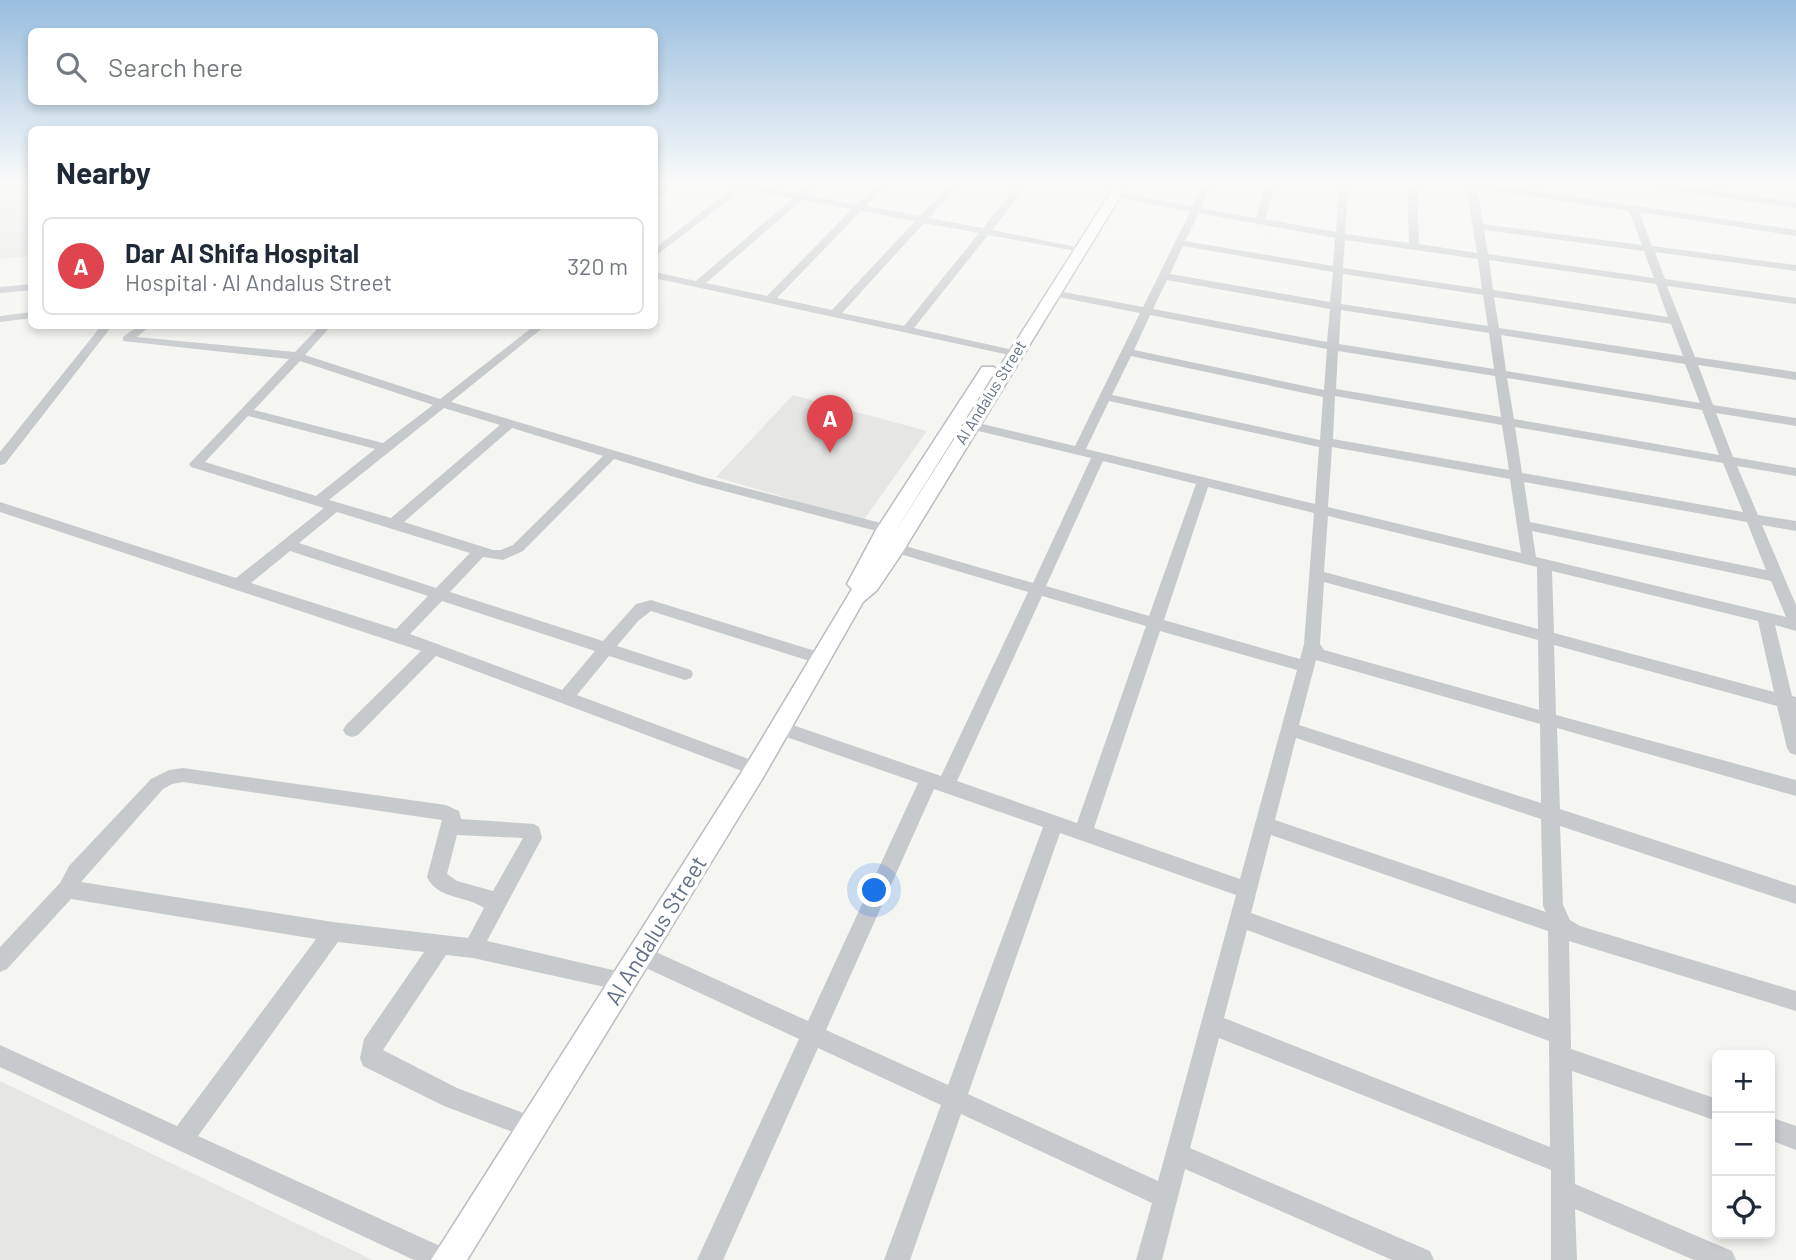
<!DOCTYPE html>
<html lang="en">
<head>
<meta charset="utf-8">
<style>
	body { margin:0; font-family:Barlow,sans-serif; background:#f2f2f3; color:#1f2937 }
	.controls { position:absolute; right:21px; bottom:21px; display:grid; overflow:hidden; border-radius:10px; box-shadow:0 4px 10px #0003 }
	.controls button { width:63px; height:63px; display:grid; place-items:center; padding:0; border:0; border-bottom:2px solid #e0e1e3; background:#fff; color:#1f2937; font:35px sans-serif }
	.you { position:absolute; left:875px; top:891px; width:24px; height:24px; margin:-18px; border:5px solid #fff; border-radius:50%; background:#1a73e8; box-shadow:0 0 0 10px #1a73e833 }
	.badge { display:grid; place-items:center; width:46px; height:46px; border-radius:50%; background:#b45309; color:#fff; font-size:23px; font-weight:700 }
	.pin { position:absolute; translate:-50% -58px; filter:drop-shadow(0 2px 4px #0008) }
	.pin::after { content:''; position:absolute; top:37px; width:24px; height:21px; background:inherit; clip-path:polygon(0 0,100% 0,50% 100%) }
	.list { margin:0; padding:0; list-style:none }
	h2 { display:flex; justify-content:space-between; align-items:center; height:91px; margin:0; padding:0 28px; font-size:30px }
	h2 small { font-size:23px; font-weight:400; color:#747a83 }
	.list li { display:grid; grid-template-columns:46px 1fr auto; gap:21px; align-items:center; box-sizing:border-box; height:98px; margin:0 14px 14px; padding:0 14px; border:2px solid #e0e1e3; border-radius:10px }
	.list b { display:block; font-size:26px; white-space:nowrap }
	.list p { margin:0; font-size:23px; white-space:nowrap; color:#747a83 }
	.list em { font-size:23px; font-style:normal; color:#747a83 }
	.icon { flex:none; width:38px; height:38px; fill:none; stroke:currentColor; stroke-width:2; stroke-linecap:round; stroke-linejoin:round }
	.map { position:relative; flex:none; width:1796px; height:1260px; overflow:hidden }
	.search { position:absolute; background:#fff; box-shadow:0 4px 10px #0003; left:28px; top:28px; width:630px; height:77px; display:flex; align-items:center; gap:18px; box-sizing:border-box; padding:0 24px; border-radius:10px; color:#747a83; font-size:26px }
	.panel { position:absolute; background:#fff; box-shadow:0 4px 10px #0003; left:28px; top:126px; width:630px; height:203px; border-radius:10px }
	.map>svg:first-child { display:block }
</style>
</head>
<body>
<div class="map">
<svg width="1796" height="1260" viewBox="0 0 1796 1260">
	<rect width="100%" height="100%" fill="#f5f6f1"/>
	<path fill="#e6e6e5" d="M0,184H31V256L0,259Z
		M793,395L927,431L863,521L716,477Z
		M0,1081L373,1260H0Z"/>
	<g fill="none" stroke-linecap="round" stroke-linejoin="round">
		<g stroke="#b9bcc0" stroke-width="3">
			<path id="major" d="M1116,184H1128L902,553L877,590L863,602L764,776L467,1260H431L748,762L852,589L847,584L876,530L982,367H994L996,370L890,540Z"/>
		</g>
		<path fill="#c7cacd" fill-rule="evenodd" d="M667,184H678L654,201V193Z
			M726,184H749L798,194L810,184H820L807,195L857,205L877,184H887L866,206L920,216L950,184H960L929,218L983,228L1018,184H1028L992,230L1086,249L1081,252L988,235L914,328L1018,351L1020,353L1014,356L654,278V272L696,281L793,198L743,189L654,257V249L734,187ZM802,200L852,209L767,296L706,283ZM861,211L915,221L832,310L777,298ZM924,223L979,233L904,326L842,313Z
			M1203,184H1213L1201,208L1256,218L1266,184H1276L1265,219L1336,232L1339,184H1349L1345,234L1409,243L1407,184H1417L1419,244L1477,253L1466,184H1489L1796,230V236L1639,212L1652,246L1796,265V271L1655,252L1665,279L1796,298V304L1667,286L1695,357L1796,372V380L1698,365L1713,405L1796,418V426L1716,413L1733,457L1796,468V476L1737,466L1758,515L1796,521V531L1762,525L1796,605V631L1775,625L1792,696L1796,697V755L1790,753L1787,748L1777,706L1554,645L1556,715L1796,780V796L1557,728L1560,809L1796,886V904L1560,826L1563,905L1570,920L1580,926L1796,991V1011L1569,941L1571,1049L1717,1099V1121L1572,1071L1575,1184L1732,1251L1736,1260H1694L1575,1209L1577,1260H1551V1170L1219,1038L1190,1148L1430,1251L1434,1260H1392L1185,1169L1162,1260H1136L1152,1203L961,1114L910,1260H884L941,1105L818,1048L723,1260H697L799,1039L633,962L630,955L633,948L640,945L647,948L808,1021L918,783L775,733L772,728L775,723L781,721L941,776L1028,592L890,551L888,548L895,543L1033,583L1091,458L966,428L964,425L970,421L1075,446L1140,313L1053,296L1048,293L1053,290L1143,307L1190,212L1110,195L1115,192L1192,206ZM1477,188L1629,211L1642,245L1483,224ZM1199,213L1335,238L1333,266L1185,241ZM1484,230L1644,251L1654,278L1488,254ZM1345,240L1478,259L1482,289L1343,268ZM1183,246L1333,272L1330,302L1170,274ZM1489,260L1656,284L1668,317L1493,290ZM1343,274L1483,295L1488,326L1341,304ZM1167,280L1330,309L1327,342L1153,309ZM1494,297L1671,324L1683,356L1499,328ZM1341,310L1489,333L1494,369L1339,344ZM1150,315L1327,349L1324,390L1134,350ZM1501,335L1685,364L1700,403L1506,371ZM1338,351L1495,376L1501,417L1336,389ZM1131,356L1323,397L1320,440L1112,395ZM1507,378L1702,410L1719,455L1514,419ZM1335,396L1502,425L1509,470L1333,439ZM1109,401L1319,447L1315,504L1086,449ZM1515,427L1723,463L1743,512L1522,473ZM1332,447L1510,479L1521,553L1328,507ZM1103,461L1196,484L1149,616L1046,586ZM1524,482L1747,522L1766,570L1530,522ZM1208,487L1314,513L1304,644L1300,659L1164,620ZM1328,516L1537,567L1538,629L1324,572ZM1532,531L1771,581L1786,617L1536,557ZM1552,571L1758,621L1774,692L1554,633ZM1324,582L1538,640L1539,710L1324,650L1320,644ZM1042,596L1146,626L1077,823L957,781ZM1160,631L1297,670L1240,879L1094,828ZM1316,660L1540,724L1541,803L1299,725ZM1296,738L1541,819L1543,906L1546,912L1275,820ZM934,789L1043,827L948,1085L826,1030ZM1060,833L1236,895L1158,1181L968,1094ZM1271,835L1548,931L1549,1019L1251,913ZM1247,930L1549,1041L1550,1147L1224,1018Z
			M1648,184H1671L1796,202V208L1653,187Z
			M32,284V290L0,293V287Z
			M32,312V318L0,322V316Z
			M101,326H112L5,464L0,465V452Z
			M138,326H150L137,337L295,352L320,326H331L305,355L440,399L534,326H545L451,402L707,478L904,529L906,532L899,537L698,484L614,459L523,551L503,560L483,557L450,592L603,641L636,604L651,600L825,654L827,658L825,662L819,664L651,611L638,621L617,646L691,670L693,674L691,678L685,680L609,656L577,695L762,764L765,769L762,774L756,776L750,774L436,656L358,735L352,737L346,735L343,730L346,725L421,651L0,512V502L236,578L324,508L191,467L189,464L289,359L123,341V337ZM300,361L433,405L383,443L254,410ZM444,408L500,425L391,518L329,500ZM248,416L375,449L316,496L205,462ZM512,428L603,456L513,545L501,550H493L404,522ZM337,512L470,553L436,588L299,543ZM290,551L428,596L396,629L251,583ZM442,601L595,651L562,690L410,634Z
			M183,768L446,805L459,811L461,819L534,824L539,827L542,838L487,941L630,974L633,981L630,988L623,991L473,958L446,955L383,1050L457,1088L539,1119L543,1127L539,1135L531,1139L444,1106L363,1066L360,1058L364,1039L424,952L338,942L198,1136L451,1251L455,1260H414L0,1067V1045L177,1126L316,939L71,899L7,969L0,972V947L60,883L69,866L151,779L169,770ZM183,782L442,820L427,877C438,900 466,895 484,908L468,938L333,922L81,882L163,789L172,784ZM457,835L523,838L493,891L457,881L447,874Z
			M1770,1117L1796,1126V1150L1770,1140Z"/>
		<use href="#major" fill="#fff" fill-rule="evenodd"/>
	</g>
	<linearGradient id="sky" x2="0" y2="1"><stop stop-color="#99bedf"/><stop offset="0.51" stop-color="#fafbf9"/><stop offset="1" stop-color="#fafbf9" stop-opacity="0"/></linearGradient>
	<rect width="1796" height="360" fill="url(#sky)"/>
	<g text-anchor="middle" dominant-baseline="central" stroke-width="7" stroke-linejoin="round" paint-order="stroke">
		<g font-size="16" fill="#627185" stroke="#fff">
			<text transform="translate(990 392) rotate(-58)">Al Andalus Street</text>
		</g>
		<g font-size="23" fill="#627185" stroke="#fff">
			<text transform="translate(655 930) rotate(-58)">Al Andalus Street</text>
		</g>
	</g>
</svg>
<div class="controls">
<button>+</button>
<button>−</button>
<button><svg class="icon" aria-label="locate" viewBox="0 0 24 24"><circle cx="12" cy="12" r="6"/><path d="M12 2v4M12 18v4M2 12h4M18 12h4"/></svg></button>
</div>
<div class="you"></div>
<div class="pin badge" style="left:830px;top:453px;background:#e0444e">A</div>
<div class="search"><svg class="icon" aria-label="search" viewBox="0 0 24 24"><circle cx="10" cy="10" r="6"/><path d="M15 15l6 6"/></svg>Search here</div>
<section class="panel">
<h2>Nearby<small></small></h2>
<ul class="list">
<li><span class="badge" style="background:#e0444e">A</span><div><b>Dar Al Shifa Hospital</b><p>Hospital · Al Andalus Street</p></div><em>320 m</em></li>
</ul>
</section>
</div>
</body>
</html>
